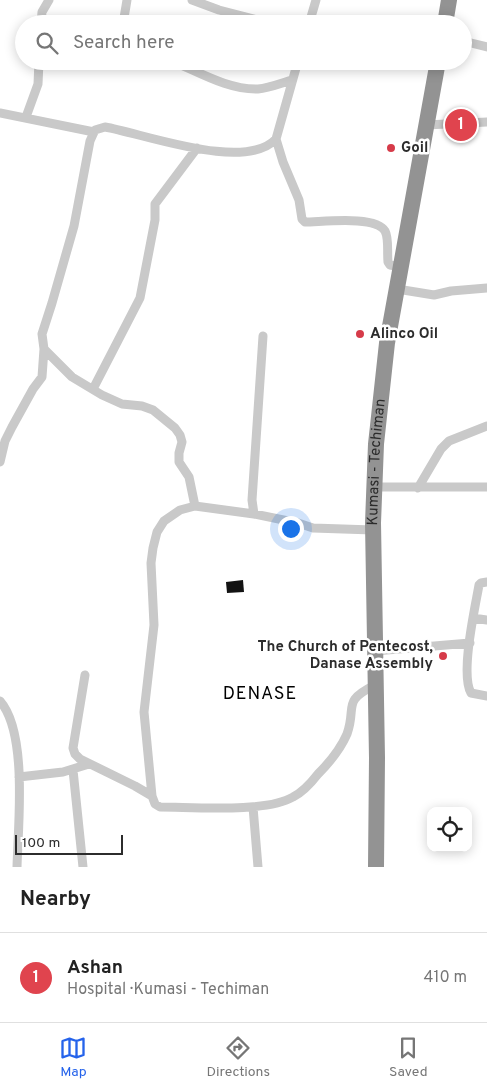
<!DOCTYPE html>
<html lang="en">
<head>
<meta charset="utf-8">
<style>
	body { margin:0; font-family:Overpass,sans-serif; background:#f2f2f2; color:#222 }
	.controls { position:absolute; right:15px; bottom:15px; display:grid; overflow:hidden; border-radius:10px; box-shadow:0 2px 12px #0003 }
	.controls button { width:45px; height:45px; display:grid; place-items:center; padding:0; border:0; border-bottom:1px solid #e0e0e0; background:#fff; color:#222; font:25px sans-serif }
	.scale { position:absolute; left:15px; bottom:12px; width:108px; box-sizing:border-box; padding-left:5px; border:2px solid #2c2c2c; border-top:0; font-size:14px; line-height:18px; white-space:nowrap; color:#2c2c2c; -webkit-text-stroke:4px #fff; paint-order:stroke }
	.you { position:absolute; left:290px; top:528px; width:18px; height:18px; margin:-12px; border:4px solid #fff; border-radius:50%; background:#1a73e8; box-shadow:0 0 0 8px #1a73e833 }
	.badge { display:grid; place-items:center; width:32px; height:32px; border-radius:50%; background:#2563eb; color:#fff; font-size:16px; font-weight:700 }
	.pin { position:absolute; translate:-50% -50%; border:2px solid #fff; box-shadow:0 1px 5px #0006 }
	.list { margin:0; padding:0; list-style:none }
	h2 { display:flex; justify-content:space-between; align-items:center; height:65px; margin:0; padding:0 20px; font-size:21px }
	h2 small { font-size:16px; font-weight:400; color:#767676 }
	.list li { display:grid; grid-template-columns:32px 1fr auto; gap:15px; align-items:center; box-sizing:border-box; height:90px; padding:0 20px; border-top:1px solid #e0e0e0 }
	.list b { display:block; font-size:19px; white-space:nowrap }
	.list p { margin:0; font-size:16px; white-space:nowrap; color:#767676 }
	.list em { font-size:16px; font-style:normal; color:#767676 }
	.icon { flex:none; width:28px; height:28px; fill:none; stroke:currentColor; stroke-width:2; stroke-linecap:round; stroke-linejoin:round }
	.map { position:relative; flex:none; width:487px; height:867px; overflow:hidden }
	.search { position:absolute; background:#fff; box-shadow:0 2px 12px #0003; left:15px; right:15px; top:15px; height:55px; display:flex; align-items:center; gap:12px; box-sizing:border-box; padding:0 18px; border-radius:28px; color:#767676; font-size:19px }
	.sheet { height:155px; background:#fff }
	nav { display:flex; justify-content:space-around; align-items:center; box-sizing:border-box; height:70px; border-top:1px solid #e0e0e0; background:#fff; font-size:14px; color:#767676 }
	nav a { display:grid; justify-items:center; gap:2px }
	nav .on { color:#2563eb }
	.map>svg:first-child { display:block }
</style>
</head>
<body>
<div class="map">
<svg width="487" height="867" viewBox="0 0 487 867">
	<rect width="100%" height="100%" fill="#fff"/>
	<path fill="#131313" d="M243,580L244,592L227,593L226,582Z"/>
	<g fill="none" stroke-linecap="round" stroke-linejoin="round">
		<path stroke="#c9c9c9" stroke-width="9" d="M192,0L219,10L273,24
			M41,24L42,12L49,0
			M123,24L127,0
			M309,24L316,0
			M463,41L487,47
			M172,61C199,72 228,90 258,89C270,88 281,83 292,80
			M0,113L94,132
			M26,117L38,84L39,61
			M426,125L487,122
			M276,139L283,162L299,200L302,219L305,222C322,222 376,215 385,231C389,238 387,252 388,262L390,265L401,267
			M397,289L434,295L451,291L487,288
			M44,349L72,377L102,395L122,404L142,406L153,410L175,428L180,435L182,442L179,453V462L189,477L195,506
			M93,389L140,298L155,220V204L197,148
			M0,462L5,441L12,427L33,389L42,377L44,349L42,334L52,303L74,226L90,141L95,130L105,127C145,134 245,172 276,139L298,61
			M374,487H487
			M418,488L441,449L449,441L487,426
			M254,514L252,500L263,336
			M373,530L313,528L298,523L254,514L195,506L180,510L164,521L157,532L153,548L151,563L154,625L144,712L152,796L155,804L160,807C193,807 266,813 293,797C303,792 311,783 318,774C330,762 340,750 347,734C357,706 341,702 375,685
			M487,582L481,583L479,585C475,608 460,674 471,693L487,696
			M473,618L487,620
			M375,651L470,643
			M85,675L73,748L75,754L80,759L135,786L152,796
			M0,701C28,733 18,826 17,867
			M73,770L83,867
			M19,777L63,772L89,764
			M253,807L258,867"/>
		<g stroke="#939393" stroke-width="16">
			<path d="M445,24L449,0"/>
			<path id="s1" d="M376,867L377,758L373,523L376,444L387,343L438,61"/>
		</g>
	</g>
	<g fill="#d63b49" stroke="#fff" stroke-width="2">
		<circle cx="391" cy="148" r="5"/>
		<circle cx="360" cy="334" r="5"/>
		<circle cx="443" cy="656" r="5"/>
	</g>
	<g text-anchor="middle" dominant-baseline="central" stroke-width="5" stroke-linejoin="round" paint-order="stroke">
		<g font-size="15" font-weight="bold" fill="#2c2c2c" stroke="#fff" text-anchor="start">
			<text x="401" y="148">Goil</text>
			<text x="370" y="334">Alinco Oil</text>
			<text x="433" y="647" text-anchor="end">The Church of Pentecost,<tspan x="433" dy="17">Danase Assembly</tspan></text>
		</g>
		<g font-size="15" fill="#2c2c2c" stroke="#fff">
			<text stroke="none"><textPath href="#s1" startOffset="405">Kumasi - Techiman</textPath></text>
		</g>
		<g font-size="18" letter-spacing="1" fill="#000" stroke="#fff">
			<text x="260" y="694">DENASE</text>
		</g>
	</g>
</svg>
<div class="controls">
<button><svg class="icon" aria-label="locate" viewBox="0 0 24 24"><circle cx="12" cy="12" r="6"/><path d="M12 2v4M12 18v4M2 12h4M18 12h4"/></svg></button>
</div>
<div class="scale">100 m</div>
<div class="you"></div>
<div class="pin badge" style="left:461px;top:125px;background:#e0444e">1</div>
<div class="search"><svg class="icon" aria-label="search" viewBox="0 0 24 24"><circle cx="10" cy="10" r="6"/><path d="M15 15l6 6"/></svg>Search here</div>
</div>
<section class="sheet">
<h2>Nearby<small></small></h2>
<ul class="list">
<li><span class="badge" style="background:#e0444e">1</span><div><b>Ashan</b><p>Hospital · Kumasi - Techiman</p></div><em>410 m</em></li>
</ul>
</section>
<nav>
<a class="on"><svg class="icon" aria-label="map" viewBox="0 0 24 24"><path d="M3 6l6-2 6 2 6-2v14l-6 2-6-2-6 2zM9 4v14M15 6v14"/></svg>Map</a>
<a><svg class="icon" aria-label="directions" viewBox="0 0 24 24"><path d="M12 3l9 9-9 9-9-9zM9 14v-3h6M13 9l2 2-2 2"/></svg>Directions</a>
<a><svg class="icon" aria-label="saved" viewBox="0 0 24 24"><path d="M7 4h10v16l-5-4-5 4z"/></svg>Saved</a>
</nav>
</body>
</html>
